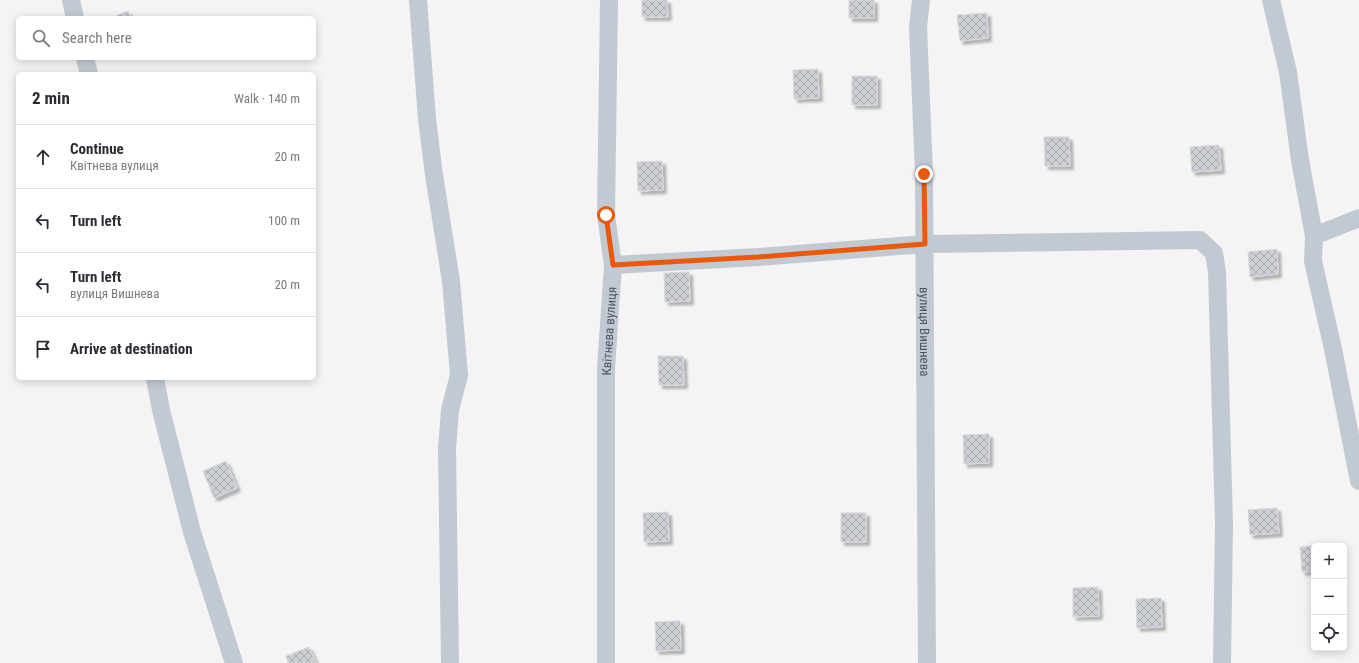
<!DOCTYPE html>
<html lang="en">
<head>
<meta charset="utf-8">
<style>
	body { margin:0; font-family:"Roboto Condensed",sans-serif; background:#f2f2f3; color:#2b2b33 }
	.controls { position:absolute; right:12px; bottom:12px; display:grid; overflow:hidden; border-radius:6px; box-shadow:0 2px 10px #0003 }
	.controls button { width:36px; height:36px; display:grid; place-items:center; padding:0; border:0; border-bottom:1px solid #e1e1e2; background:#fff; color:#2b2b33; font:20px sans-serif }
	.stop { position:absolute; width:12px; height:12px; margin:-9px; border:3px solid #ea580c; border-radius:50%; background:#fff }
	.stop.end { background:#ea580c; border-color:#fff; box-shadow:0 1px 4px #0008 }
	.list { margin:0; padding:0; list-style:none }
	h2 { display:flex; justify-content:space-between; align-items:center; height:52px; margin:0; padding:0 16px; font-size:17px }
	h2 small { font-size:13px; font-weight:400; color:#7c7c81 }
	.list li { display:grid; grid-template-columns:26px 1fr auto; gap:12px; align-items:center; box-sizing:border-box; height:64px; padding:0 16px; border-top:1px solid #e1e1e2 }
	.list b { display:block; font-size:15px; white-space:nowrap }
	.list p { margin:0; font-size:13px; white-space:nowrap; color:#7c7c81 }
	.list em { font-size:13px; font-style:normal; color:#7c7c81 }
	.icon { flex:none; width:22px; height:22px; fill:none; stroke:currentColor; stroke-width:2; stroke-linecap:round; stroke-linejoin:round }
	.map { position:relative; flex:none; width:1359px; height:663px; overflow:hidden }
	.search { position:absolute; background:#fff; box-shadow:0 2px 10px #0003; left:16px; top:16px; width:300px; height:44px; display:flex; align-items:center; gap:10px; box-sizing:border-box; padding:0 14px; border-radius:6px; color:#7c7c81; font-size:15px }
	.panel { position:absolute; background:#fff; box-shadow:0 2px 10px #0003; left:16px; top:72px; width:300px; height:308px; border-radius:6px }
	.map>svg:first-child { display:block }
</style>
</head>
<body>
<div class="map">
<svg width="1359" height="663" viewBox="0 0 1359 663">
	<defs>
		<pattern id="building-cross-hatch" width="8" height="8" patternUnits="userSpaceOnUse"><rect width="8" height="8" fill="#cdcfd5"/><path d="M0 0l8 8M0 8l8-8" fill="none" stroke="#a8abb0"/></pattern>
		<filter id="shadow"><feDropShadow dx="3.5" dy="3.5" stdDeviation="1" flood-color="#0004"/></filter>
	</defs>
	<rect width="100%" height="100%" fill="#f5f3f3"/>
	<path fill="url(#building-cross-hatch)" stroke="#d7d9de" filter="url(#shadow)" d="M642,0H667L668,17H642Z
		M849,0H874V18H849Z
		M128,11L131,18H111Z
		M987,13L988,38L960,41L957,15Z
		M818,69L819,98L794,99L793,70Z
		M852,76H877V105H852Z
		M1044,137H1069L1070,166H1045Z
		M1219,145L1221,170L1192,172L1190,147Z
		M662,161L663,190L638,191L637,162Z
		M1277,249L1278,274L1250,277L1248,252Z
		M689,272L690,301L665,302L664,273Z
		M658,356H683L684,385H659Z
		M989,434V463L964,464L963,435Z
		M226,461L237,488L214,498L203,471Z
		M1277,508L1279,533L1250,535L1248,510Z
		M668,512L669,541L644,542L643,513Z
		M841,513H866V542H841Z
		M1329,544V546H1314V571L1302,572L1300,547Z
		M1098,587L1099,616L1073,617V588Z
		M1161,598L1162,627L1137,628L1136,599Z
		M680,621L681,650L656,651L655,622Z
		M309,647L316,663H288L286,656Z"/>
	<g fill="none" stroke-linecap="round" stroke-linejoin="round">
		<g stroke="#c1cad2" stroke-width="18">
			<path d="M71,0L75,18"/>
			<path d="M418,0L427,119L434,175L451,281L459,375L450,410L447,448L450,663"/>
			<path id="s1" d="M921,0L918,27L924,173L927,663"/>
			<path d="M1271,0L1288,72L1300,160L1314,236L1313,261L1333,349L1359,481"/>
			<path d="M85,58L89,74"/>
			<path d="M1314,236L1359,218"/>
			<path d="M613,265L758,257L925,244L1200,240L1214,253L1217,272L1224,524L1222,663"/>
			<path d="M155,378L161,410L192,532L234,663"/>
			<path id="s2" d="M606,663V368L613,265L606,215L609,0"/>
		</g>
	</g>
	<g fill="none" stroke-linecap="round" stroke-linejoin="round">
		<path stroke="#ea580c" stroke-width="5" d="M606,215L613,265L758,257L925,244L924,174"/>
	</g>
	<g text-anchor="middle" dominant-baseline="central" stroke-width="3" stroke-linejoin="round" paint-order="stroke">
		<g font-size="13" fill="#4a5661" stroke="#fff">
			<text stroke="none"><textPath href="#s2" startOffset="332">Квітнева вулиця</textPath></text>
			<text stroke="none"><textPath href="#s1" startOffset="332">вулиця Вишнева</textPath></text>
		</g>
	</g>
</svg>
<div class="controls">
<button>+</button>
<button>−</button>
<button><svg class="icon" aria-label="locate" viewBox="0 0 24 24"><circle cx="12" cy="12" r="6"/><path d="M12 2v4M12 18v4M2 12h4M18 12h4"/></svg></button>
</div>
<div class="stop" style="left:606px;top:215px"></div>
<div class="stop end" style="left:924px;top:174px"></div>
<div class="search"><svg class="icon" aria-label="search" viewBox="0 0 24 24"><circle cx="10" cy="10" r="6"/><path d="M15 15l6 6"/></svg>Search here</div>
<section class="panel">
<h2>2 min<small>Walk · 140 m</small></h2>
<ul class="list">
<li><svg class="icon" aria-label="ahead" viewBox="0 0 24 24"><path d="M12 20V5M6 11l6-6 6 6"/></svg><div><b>Continue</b><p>Квітнева вулиця</p></div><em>20 m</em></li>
<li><svg class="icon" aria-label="left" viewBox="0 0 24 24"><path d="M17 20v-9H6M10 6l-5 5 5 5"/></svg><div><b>Turn left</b></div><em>100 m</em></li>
<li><svg class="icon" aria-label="left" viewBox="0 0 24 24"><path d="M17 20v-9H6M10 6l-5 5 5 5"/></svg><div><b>Turn left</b><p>вулиця Вишнева</p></div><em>20 m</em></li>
<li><svg class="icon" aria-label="arrive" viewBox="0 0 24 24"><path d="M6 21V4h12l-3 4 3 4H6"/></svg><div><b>Arrive at destination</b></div></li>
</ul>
</section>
</div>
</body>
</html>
